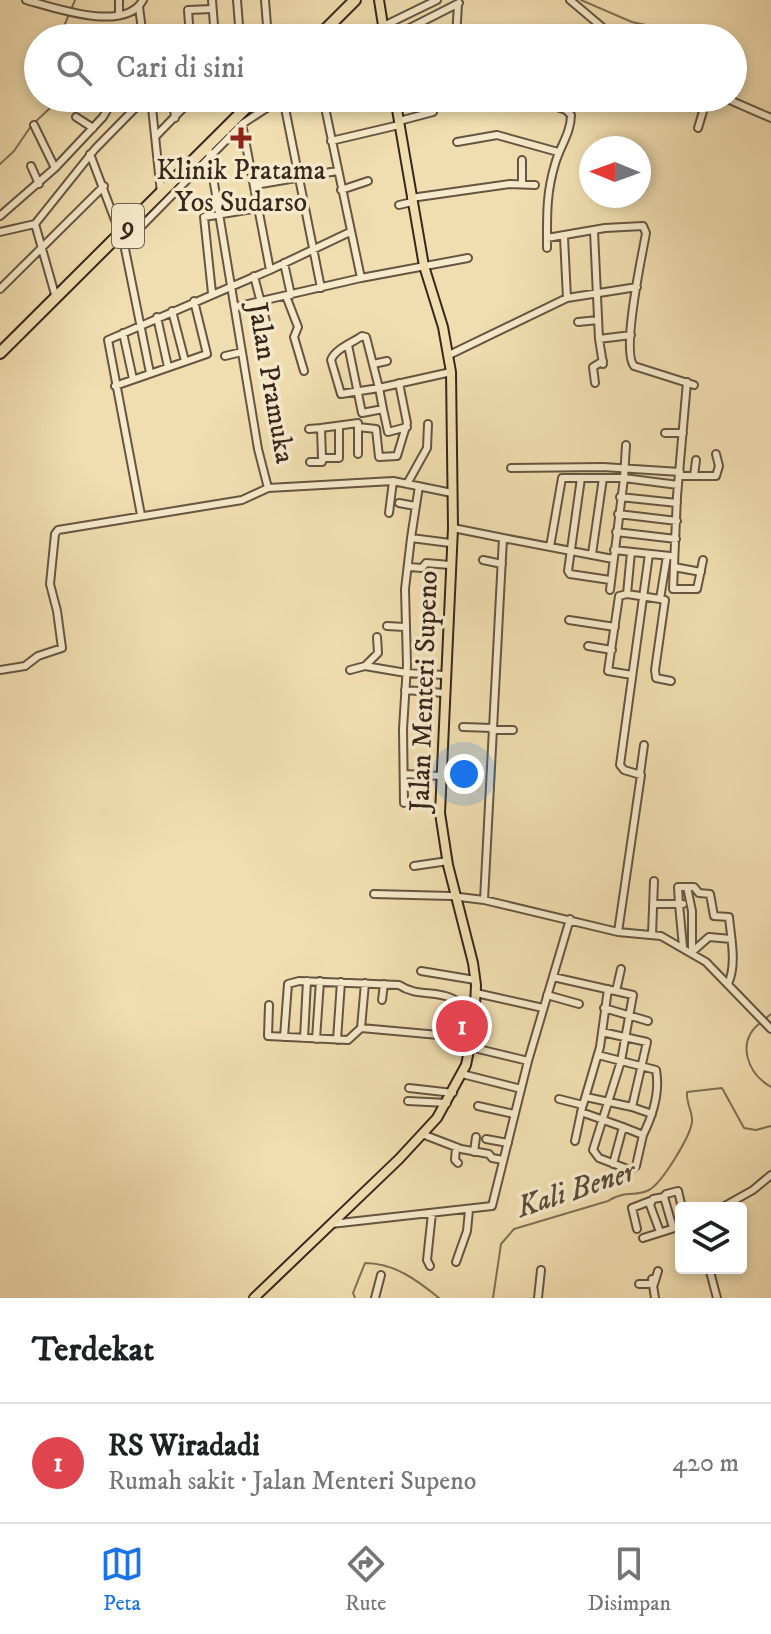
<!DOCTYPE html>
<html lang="id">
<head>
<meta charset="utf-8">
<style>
	body { margin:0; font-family:"IM FELL DW Pica",serif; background:#f6f6f6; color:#202124 }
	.controls { position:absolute; right:24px; bottom:24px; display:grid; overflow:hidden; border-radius:8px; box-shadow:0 4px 12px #0003 }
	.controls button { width:72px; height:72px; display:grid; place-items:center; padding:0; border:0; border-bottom:2px solid #e0e0e0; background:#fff; color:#202124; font:40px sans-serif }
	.compass { position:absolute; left:579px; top:136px; width:72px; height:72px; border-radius:50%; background:#fff; box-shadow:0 4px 12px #0003; rotate:271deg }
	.you { position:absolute; left:464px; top:774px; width:28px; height:28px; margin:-20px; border:6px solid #fff; border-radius:50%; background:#1a73e8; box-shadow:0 0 0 12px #1a73e833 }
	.badge { display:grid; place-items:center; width:52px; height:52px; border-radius:50%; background:#1a73e8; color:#fff; font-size:26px; font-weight:700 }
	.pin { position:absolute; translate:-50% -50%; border:4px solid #fff; box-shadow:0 2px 8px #0006 }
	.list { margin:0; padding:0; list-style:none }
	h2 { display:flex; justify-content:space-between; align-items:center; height:104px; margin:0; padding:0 32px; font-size:34px }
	h2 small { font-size:26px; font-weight:400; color:#757577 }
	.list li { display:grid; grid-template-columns:52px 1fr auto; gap:24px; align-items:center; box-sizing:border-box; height:120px; padding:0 32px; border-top:2px solid #e0e0e0 }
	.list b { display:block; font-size:30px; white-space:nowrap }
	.list p { margin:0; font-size:26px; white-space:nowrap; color:#757577 }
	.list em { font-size:26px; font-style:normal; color:#757577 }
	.icon { flex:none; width:44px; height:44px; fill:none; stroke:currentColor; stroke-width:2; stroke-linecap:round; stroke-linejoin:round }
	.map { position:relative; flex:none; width:771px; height:1298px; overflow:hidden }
	.search { position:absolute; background:#fff; box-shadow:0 4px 12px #0003; left:24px; right:24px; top:24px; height:88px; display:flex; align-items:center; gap:20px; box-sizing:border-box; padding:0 28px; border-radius:44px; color:#757577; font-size:30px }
	.sheet { height:224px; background:#fff }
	nav { display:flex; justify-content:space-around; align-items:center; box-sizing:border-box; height:112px; border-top:2px solid #e0e0e0; background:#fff; font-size:22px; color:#757577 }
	nav a { display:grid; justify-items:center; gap:4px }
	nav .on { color:#1a73e8 }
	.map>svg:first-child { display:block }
</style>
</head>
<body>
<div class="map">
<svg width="771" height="1298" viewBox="0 0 771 1298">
	<rect width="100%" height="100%" fill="#f1deb0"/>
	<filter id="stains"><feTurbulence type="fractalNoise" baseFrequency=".0025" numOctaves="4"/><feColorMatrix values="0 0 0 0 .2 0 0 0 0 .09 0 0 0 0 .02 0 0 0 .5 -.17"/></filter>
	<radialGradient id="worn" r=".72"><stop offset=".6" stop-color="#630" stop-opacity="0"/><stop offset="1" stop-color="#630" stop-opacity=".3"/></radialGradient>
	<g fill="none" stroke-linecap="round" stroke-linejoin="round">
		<path stroke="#817058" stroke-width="2" d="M581,0L632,22L664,29L667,38
			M59,38L75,0
			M0,164L14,151L31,126L51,107L54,98
			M765,1019L771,1014
			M760,1023C736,1042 747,1073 771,1087
			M355,1298L353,1293L365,1263C394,1263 417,1280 439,1298
			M493,1298L501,1244L514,1229L608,1201C625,1190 636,1197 649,1190C662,1183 690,1137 692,1122C693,1112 686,1104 687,1092L722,1088L744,1128L756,1130L771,1126"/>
		<g stroke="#665542" stroke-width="10">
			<path id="minor" d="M26,0C55,8 125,33 143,0
				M212,0L215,38
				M237,0L240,38
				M265,0L268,38
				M570,0L615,38
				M139,7L143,38
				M119,13V0
				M190,38L188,10L212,9
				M359,38L437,0
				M390,38L459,3
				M456,38L458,4
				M151,98L161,193
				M173,98L175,118
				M283,98L321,288
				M323,98L361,278
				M531,98L566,110L571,115C571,133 560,146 555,164C546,194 547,216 547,248
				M725,98L771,118
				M473,105V98
				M76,117L93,128
				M399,121L433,112
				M242,124L270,270
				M698,128L707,98
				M155,137L193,98
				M331,141L399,125
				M457,142L497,135L558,152
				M208,147L258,449L268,488
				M90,154L124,244L150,373
				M522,160V184
				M31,166L39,184
				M55,168L103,117L114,98
				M255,185L337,171
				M341,190L368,181
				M411,198L510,184L535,185
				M399,205L412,202
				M0,216L55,168L34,125
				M35,224L56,298
				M594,231L599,339L603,364
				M0,232L35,224L95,149L145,98
				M564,237L567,298
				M547,238L605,228L643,226L646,233C642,256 621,351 634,366L694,385
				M124,244L242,124L282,98
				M284,263L291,295
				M254,276L266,322
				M0,289L104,186
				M212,293L204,217L259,208
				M286,296L298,327L294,337L304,371
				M235,307L361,278L468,258
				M172,311L185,361
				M157,317L168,367
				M578,322L598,320
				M123,333L133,379
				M599,339L631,335
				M348,345L362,413L383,409L379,388L341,394L331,360C335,349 352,343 362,336L366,337L379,388L451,372
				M449,355L567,298L637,287
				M225,356L242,352
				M373,364L387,361
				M687,382L677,496L673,589H697L703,560
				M595,383L593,367L603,361
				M115,386L207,354L194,301
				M383,409L388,432L407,427
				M339,427V458H322L321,428L358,423
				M358,427L376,429L379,457L397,456L407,423L399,383
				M309,429L321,428
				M665,433H683
				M626,445L624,478L678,485
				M358,454V424
				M310,462H322L323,458
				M511,468L603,467L680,472
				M680,476H716L719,466L716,454
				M694,476L696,460
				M581,478L568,571L570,574L610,580
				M407,484L427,448L428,424
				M419,486L411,538L450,543
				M620,497L677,503
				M399,503L415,506
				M389,513L393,481
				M618,514L677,521
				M141,515L108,340L270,270L350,232
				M453,528L503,538
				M616,532L676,539
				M550,547L562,478H624L610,590
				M614,550L670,556
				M592,554L603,478
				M667,556L660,599L665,600L655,670L656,678L671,681
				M483,560L502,564
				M409,567L422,568L426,563L450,565
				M674,567L701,572
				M627,594L631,552
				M569,620L615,627
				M387,626L405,627
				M588,646L612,650
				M365,666L378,653L377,637
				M0,670L25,666L38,656L62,648L57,611L50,584L55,534L58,530L242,500L268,488L393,481L452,493
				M350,670L365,666L406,673L445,675
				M632,675L608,671L619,596L627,594L660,599
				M405,690L444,693
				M463,727L492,728
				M492,730H513
				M404,774L441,776
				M640,774L644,745
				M404,803L403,729L407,665L405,589L411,538
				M414,866L448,861
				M687,887L692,911V952
				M374,894L451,896L484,900L618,932L661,936L706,962L771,1029
				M484,900L503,538L613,559
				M654,904H679L678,887H694L699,893L710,894L714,916L729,917C731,939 737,964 728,984
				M683,904H679L683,947
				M618,932L641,775L624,770L620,765L649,554
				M652,935L654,881
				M692,952L709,937L731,939
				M421,971L475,980
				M553,977L633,995L621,1061L593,1150L599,1158L630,1170L636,1166L643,1135L623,1127
				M616,991L621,969
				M476,993L543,1008
				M547,995L579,1004
				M382,1000L384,984
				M269,1005L268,1036L348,1040L361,1028L472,1038
				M604,1008L648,1021
				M361,1028L365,983
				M284,1037L288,984L299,981L399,985C417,997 434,990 451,998C460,1002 465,1006 476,1009
				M304,1038L307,981
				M316,1039L320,981
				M337,1040L341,982
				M470,1047L528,1061
				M598,1055L656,1070C660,1092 653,1115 643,1135
				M462,1074L521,1089
				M409,1088L453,1093
				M586,1097L632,1107L647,1042L602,1032
				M559,1099L583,1105L600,1047L608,989
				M408,1101L447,1103
				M478,1106L514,1114
				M632,1107L652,1114
				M581,1112L623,1127L613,1164
				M422,1134L461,1149L489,1154L492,1158L503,1160
				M486,1139L508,1143
				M575,1141L582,1108
				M456,1147L455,1160L458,1163
				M474,1152L476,1137
				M664,1197L666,1194L678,1191L682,1208
				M721,1208L753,1190L771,1175
				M331,1224L492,1206L528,1061L570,919
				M637,1229L632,1208L650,1201
				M660,1232L650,1205L653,1199L664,1197L673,1228
				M643,1238L681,1226
				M456,1262L467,1231L469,1210
				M430,1266L427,1260L432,1213
				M709,1268L717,1298
				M652,1279L655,1298
				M639,1284H654L658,1271
				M375,1298L381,1275
				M538,1298L541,1270"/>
		</g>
		<g stroke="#38271e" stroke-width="12">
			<path id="major" d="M379,0L385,38
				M254,1298L399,1159L437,1118L466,1065L474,1026L476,985L473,963L448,865L440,813L453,528L451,372L443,327L424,266L395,98"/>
		</g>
		<g stroke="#38271e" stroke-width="14">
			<path id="highway" d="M317,38L355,0
				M0,353L256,98"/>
		</g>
		<use href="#minor" stroke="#f6eacc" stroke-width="6"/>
		<use href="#major" stroke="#f1deb0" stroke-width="8"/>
		<use href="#highway" stroke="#f1deb0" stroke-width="10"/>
	</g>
	<path fill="#8f2418" stroke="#f6eacc" stroke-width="3" d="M237 126h8v8h8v8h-8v8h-8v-8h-8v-8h8z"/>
	<g text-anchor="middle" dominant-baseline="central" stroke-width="7" stroke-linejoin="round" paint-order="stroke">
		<rect fill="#f6eacc" stroke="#716252" stroke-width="2" x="112" y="204" width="32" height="44" rx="6"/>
		<g font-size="26" font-weight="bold" fill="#38271e">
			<text x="128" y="226">9</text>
		</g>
		<g font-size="28" fill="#38271e" stroke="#f6eacc">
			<text x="241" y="170">Klinik Pratama<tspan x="241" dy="32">Yos Sudarso</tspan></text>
		</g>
		<g font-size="28" fill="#38271e" stroke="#f6eacc">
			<text transform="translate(271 383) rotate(80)">Jalan Pramuka</text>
			<text transform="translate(424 691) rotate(-88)">Jalan Menteri Supeno</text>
		</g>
		<g font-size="30" font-style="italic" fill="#5d4b3b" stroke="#f6eacc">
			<text transform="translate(576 1190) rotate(-18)">Kali Bener</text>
		</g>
	</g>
	<rect width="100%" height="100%" filter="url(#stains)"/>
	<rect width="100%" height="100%" fill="url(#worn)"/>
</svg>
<div class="controls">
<button><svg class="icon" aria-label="layers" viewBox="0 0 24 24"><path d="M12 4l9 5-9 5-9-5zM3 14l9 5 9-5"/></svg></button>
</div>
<svg class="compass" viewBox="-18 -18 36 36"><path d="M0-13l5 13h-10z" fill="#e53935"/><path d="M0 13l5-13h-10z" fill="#757577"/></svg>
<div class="you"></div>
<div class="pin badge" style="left:462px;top:1026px;background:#e0444e">1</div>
<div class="search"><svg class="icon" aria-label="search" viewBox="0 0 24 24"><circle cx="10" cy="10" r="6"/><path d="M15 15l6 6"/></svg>Cari di sini</div>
</div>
<section class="sheet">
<h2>Terdekat<small></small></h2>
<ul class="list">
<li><span class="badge" style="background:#e0444e">1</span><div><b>RS Wiradadi</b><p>Rumah sakit · Jalan Menteri Supeno</p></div><em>420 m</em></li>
</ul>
</section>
<nav>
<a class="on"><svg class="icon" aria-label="map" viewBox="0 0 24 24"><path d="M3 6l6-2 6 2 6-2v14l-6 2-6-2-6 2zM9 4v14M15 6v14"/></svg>Peta</a>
<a><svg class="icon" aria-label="directions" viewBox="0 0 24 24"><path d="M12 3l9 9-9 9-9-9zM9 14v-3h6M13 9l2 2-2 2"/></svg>Rute</a>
<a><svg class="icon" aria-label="saved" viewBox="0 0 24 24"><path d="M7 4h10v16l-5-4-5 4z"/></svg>Disimpan</a>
</nav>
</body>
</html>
